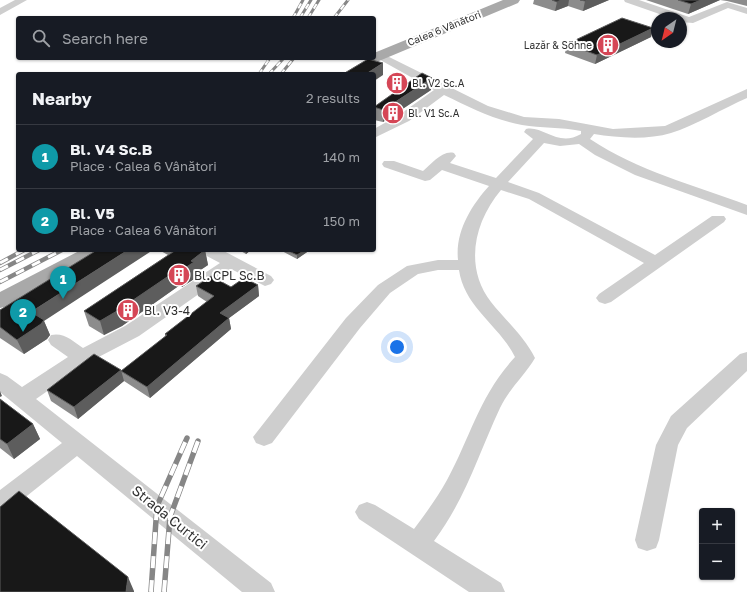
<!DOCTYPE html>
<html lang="en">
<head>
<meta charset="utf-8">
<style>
	body { margin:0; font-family:"Golos Text",sans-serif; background:#20242c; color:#f1f3f6 }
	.controls { position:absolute; right:12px; bottom:12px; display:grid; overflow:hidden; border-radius:4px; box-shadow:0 1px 3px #0004 }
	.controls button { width:36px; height:36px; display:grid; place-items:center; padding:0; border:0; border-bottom:1px solid #363941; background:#171b24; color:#f1f3f6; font:20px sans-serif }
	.compass { position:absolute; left:651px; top:12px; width:36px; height:36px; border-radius:50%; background:#171b24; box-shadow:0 1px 3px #0004; rotate:215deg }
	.you { position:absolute; left:397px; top:347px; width:14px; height:14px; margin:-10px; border:3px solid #fff; border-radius:50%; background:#1a73e8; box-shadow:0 0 0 6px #1a73e833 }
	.badge { display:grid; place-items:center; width:26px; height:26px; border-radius:50%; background:#d54656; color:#fff; font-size:13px; font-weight:700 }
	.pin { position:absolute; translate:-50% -33px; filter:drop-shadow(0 1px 2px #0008) }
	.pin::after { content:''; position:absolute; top:21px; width:14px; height:12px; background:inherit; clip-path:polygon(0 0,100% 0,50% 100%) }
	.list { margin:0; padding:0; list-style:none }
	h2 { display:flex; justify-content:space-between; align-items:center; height:52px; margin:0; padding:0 16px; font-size:17px }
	h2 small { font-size:13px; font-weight:400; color:#9ea1a6 }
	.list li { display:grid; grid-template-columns:26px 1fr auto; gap:12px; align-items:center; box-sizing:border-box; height:64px; padding:0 16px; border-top:1px solid #363941 }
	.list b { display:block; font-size:15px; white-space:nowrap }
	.list p { margin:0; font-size:13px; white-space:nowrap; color:#9ea1a6 }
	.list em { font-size:13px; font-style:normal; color:#9ea1a6 }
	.icon { flex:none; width:22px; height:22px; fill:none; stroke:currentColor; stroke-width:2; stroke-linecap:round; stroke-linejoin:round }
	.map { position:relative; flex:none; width:747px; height:592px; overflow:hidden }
	.search { position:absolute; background:#171b24; box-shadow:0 1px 3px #0004; left:16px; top:16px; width:360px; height:44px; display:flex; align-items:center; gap:10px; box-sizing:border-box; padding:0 14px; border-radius:4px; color:#9ea1a6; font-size:15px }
	.panel { position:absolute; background:#171b24; box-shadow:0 1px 3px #0004; left:16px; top:72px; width:360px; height:180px; border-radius:4px }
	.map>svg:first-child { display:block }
</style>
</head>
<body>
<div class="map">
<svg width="747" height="592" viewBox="0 0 747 592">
	<rect width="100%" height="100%" fill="#fff"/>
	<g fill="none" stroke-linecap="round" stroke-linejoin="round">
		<path fill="#cecece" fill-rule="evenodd" d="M15,0H27L0,15V8Z
			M624,0H639L689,17L727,2L747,8V14L728,8L693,23L681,22V18H671L625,2Z
			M379,52L488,106L524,117L559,119L613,129L665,126L747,89V98C724,108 694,126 671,133C648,140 618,138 594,134L590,139C638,171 694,185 747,205V215L635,175L595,155L579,144L560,146L544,143L508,182L539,193L655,255L712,216H724L726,219L724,222L611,302L605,304L599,302L596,298L599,294L644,263L529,199L501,190C474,222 464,267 491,302C506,321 524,336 535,358C525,375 509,389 500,408C478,455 466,498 434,541L501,583L505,592H469L359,519L355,512L359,505L367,502L375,505L414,529C426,513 437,498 447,480C471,436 479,396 515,357C500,326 464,307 459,270H438L418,274L390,293L360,328L272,443L264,446L256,443L253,437L346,318L378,285L407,266L438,260H458C455,232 471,206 489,186L442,170L430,180L425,181L384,167L382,164L384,161H394L423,171C432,164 442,150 454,153L456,156L450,163L496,178L533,139L524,132L526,129C543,125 558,148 581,134V131C561,127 541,128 522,125C494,120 469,107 444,95L409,121L374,138V129L399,115L434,90L375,57V53Z
			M201,250H222L271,276L274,280L271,284L265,286L233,270L139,336L89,362L36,399L271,583L275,592H242L77,456L8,511L0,514V490L62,443L0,392V373L7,376L22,387L68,357L51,345L48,340L51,335C64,332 73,341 83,348L125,326L220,263L203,254Z
			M747,352V371L687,428L678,445L659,540L656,548L647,551L638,548L635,540L656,445L671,416L740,354Z"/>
		<path fill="#a9a9a9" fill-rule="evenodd" d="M503,0H520L518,3L379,61H369L367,58H374V53Z
			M81,250H107L104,254L8,306L0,308V292Z"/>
		<g stroke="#868686" stroke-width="3">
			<path id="rail-far2" d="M293,18L303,0
				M300,18L311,0
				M308,18L319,0
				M334,18L348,0
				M259,74L270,58
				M269,74L284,58
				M281,74L294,58"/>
		</g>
		<g stroke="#868686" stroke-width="4.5">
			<path id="rail-far1" d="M0,263L24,250
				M0,270L39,250
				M0,282L62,250"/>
		</g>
		<g stroke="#868686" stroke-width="5.5">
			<path id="rail" d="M151,592L157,506L187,438
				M164,592L170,517L198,441"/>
		</g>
		<use href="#rail-far2" stroke="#fff" stroke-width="2" stroke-dasharray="5.5" stroke-linecap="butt"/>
		<use href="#rail-far1" stroke="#fff" stroke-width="3" stroke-dasharray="9" stroke-linecap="butt"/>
		<use href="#rail" stroke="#fff" stroke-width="4" stroke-dasharray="12" stroke-linecap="butt"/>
	</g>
	<path fill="#8c8c8c" d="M534,0H609L583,11L568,6L555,11L533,4Z
		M646,0H747V6L727,1L720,0L688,14Z
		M653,28L651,37L595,64L565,53L567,44Z
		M431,90L383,122L374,120V107Z
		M159,250H205L208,265L196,273L197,277L182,287L180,285L122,326L104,335L89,326L84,311L168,255Z
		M239,250H251L246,254Z
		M280,250H310L297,259Z
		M258,285L259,296L229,318L231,329L150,398L124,381L78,419L51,401L47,390L121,371L165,337V334L207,302L198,296L196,286L231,287Z
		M0,310L44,321L50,335L47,339L24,354L0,338Z
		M0,399L33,424L40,439L14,459L0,448Z"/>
	<path fill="#5d5d5d" d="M561,0H569L568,6L555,11L557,2Z
		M588,0H609L583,11L585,1Z
		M701,0H720L688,14L691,4Z
		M653,28L651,37L595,64L597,55Z
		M383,63V75L374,81V74H366Z
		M432,78L431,90L383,122V110Z
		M128,250H153L44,321L50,335L47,339L24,354L17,340L31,312Z
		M205,250L208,265L196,273L197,277L182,287L179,272L191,261Z
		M245,250H251L246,254Z
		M305,250H310L297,259V255Z
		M176,271L180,285L122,326L104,335L100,321Z
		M258,285L259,296L221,324L220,313Z
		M229,318L231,329L150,398L147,387Z
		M121,370L124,381L78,419L74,407Z
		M0,391L2,396L0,397Z
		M33,424L40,439L14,459L7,444Z
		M128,577L134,591V592H126Z"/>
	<path fill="#181818" stroke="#5d5d5d" d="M552,0H561L557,2Z
		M580,0H588L585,1Z
		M678,0H701L691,4Z
		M622,18L653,28L597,55L567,44Z
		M368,59L383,63L366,74H343Z
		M422,73L432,78L383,110L374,107Z
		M97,250H128L31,312L44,320L41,324L17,340L0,327V310Z
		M176,250H205L191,261L194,262L179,272L176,271L117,311L100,321L84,311Z
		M287,250H305L297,255Z
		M211,276L231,287L244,278L258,285L220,313L229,318L147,387L121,371L167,335L165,334L214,296L196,286Z
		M94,354L121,370L74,407L47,390Z
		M0,399L33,424L7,444L0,439Z
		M19,491L128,577L126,592H0V507Z"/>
	<defs>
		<g id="building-disc" transform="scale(1.15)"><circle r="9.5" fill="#d54656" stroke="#fff"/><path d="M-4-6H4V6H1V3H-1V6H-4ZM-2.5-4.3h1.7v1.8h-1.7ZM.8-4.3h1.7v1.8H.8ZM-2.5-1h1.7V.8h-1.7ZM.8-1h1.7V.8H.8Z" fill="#fff"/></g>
	</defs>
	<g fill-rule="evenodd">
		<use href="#building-disc" x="608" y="45"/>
		<use href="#building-disc" x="397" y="83"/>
		<use href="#building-disc" x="393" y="113"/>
		<use href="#building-disc" x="179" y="275"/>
		<use href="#building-disc" x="128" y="310"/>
	</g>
	<g text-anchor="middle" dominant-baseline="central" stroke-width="4" stroke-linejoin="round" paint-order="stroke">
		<g font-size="10" fill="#313131" stroke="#fff">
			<text transform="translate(444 28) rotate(-22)">Calea 6 Vânători</text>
		</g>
		<g font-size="10" fill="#313131" stroke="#fff" text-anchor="start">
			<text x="592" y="45" text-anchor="end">Lazăr &amp; Söhne</text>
			<text x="412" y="83">Bl. V2 Sc.A</text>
			<text x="408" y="113">Bl. V1 Sc.A</text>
		</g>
		<g font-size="12" fill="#313131" stroke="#fff" text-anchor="start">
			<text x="194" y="275">Bl. CPL Sc.B</text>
			<text x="144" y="310">Bl. V3-4</text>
		</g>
		<g font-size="14" fill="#313131" stroke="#fff">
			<text transform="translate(170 517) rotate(39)">Strada Curtici</text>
		</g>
	</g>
</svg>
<div class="controls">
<button>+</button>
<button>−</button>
</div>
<svg class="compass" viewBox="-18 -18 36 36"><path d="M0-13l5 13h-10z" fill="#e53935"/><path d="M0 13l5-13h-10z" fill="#9ea1a6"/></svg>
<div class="you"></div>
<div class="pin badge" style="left:63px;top:299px;background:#0f9aa8">1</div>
<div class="pin badge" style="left:23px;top:332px;background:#0f9aa8">2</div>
<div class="search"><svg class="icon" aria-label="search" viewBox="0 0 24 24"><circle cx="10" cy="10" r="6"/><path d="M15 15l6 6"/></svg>Search here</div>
<section class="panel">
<h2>Nearby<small>2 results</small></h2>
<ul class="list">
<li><span class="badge" style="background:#0f9aa8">1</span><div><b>Bl. V4 Sc.B</b><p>Place · Calea 6 Vânători</p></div><em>140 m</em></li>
<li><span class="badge" style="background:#0f9aa8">2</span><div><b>Bl. V5</b><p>Place · Calea 6 Vânători</p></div><em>150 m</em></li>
</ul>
</section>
</div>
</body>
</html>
